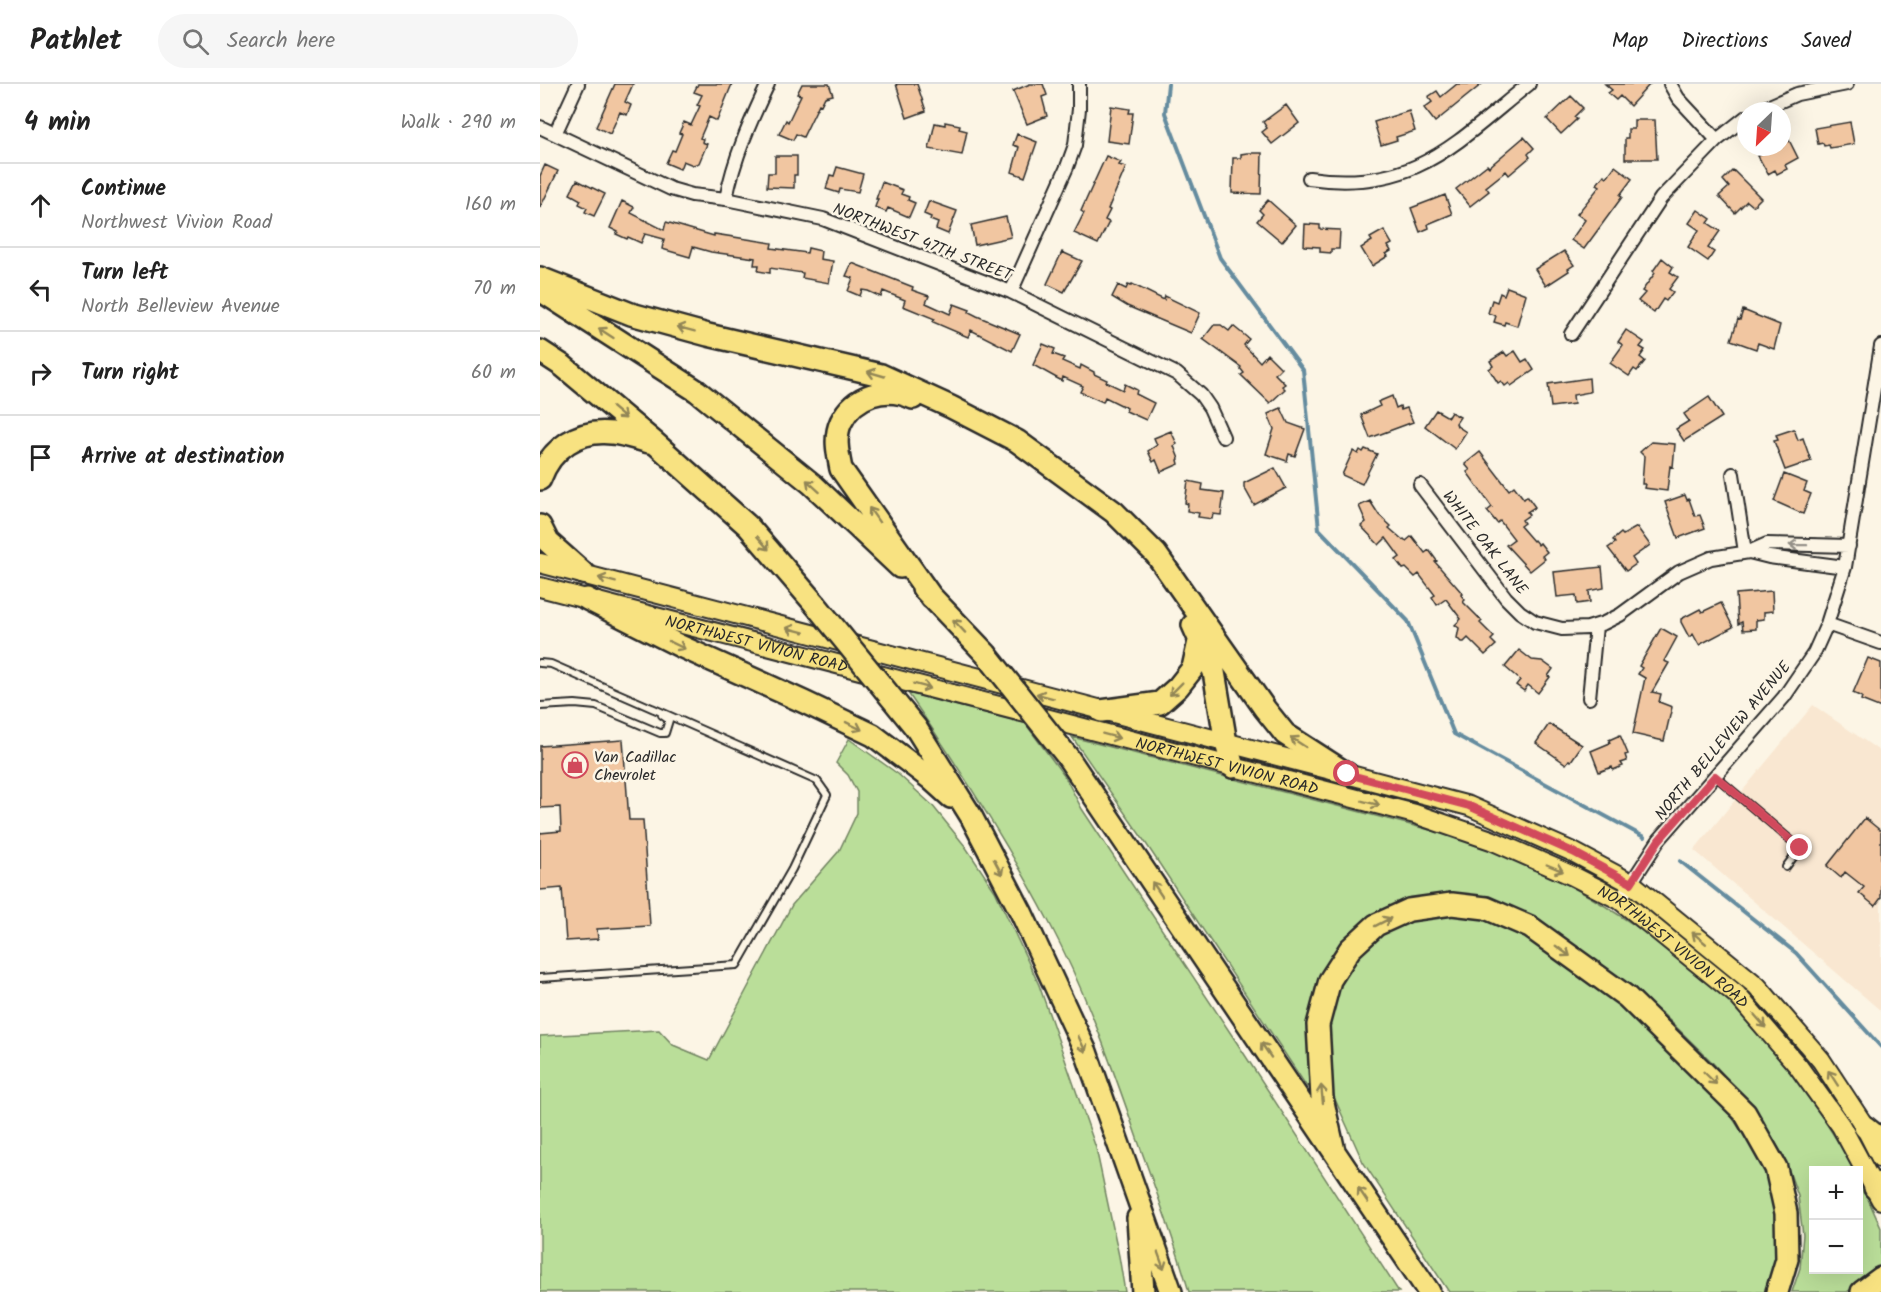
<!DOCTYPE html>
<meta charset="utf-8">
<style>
:root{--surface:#fff;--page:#f6f6f6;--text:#222;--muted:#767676;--line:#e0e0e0}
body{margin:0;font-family:Kalam,sans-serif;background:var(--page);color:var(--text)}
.controls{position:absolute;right:18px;bottom:18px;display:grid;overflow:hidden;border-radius:0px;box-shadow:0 6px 24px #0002}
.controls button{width:54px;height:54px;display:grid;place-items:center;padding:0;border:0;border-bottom:2px solid var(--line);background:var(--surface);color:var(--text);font:30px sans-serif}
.compass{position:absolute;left:1197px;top:18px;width:54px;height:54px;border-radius:50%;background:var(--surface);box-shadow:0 6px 24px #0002;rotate:205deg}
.stop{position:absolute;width:18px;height:18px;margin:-14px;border:4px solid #d1495b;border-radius:50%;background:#fff}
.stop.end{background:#d1495b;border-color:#fff;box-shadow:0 2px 6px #0008}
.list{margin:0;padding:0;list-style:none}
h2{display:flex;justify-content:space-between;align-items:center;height:78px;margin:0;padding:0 24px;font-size:26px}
h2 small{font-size:20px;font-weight:400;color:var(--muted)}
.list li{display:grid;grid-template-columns:39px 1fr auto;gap:18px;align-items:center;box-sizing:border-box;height:84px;padding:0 24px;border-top:2px solid var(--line)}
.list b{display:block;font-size:22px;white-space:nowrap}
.list p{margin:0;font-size:20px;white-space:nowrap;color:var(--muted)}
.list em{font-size:20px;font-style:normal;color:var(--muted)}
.icon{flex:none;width:33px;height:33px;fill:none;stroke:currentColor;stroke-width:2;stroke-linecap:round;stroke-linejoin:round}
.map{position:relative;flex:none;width:1341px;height:1208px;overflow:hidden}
header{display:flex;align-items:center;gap:36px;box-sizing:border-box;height:84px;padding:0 30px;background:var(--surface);border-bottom:2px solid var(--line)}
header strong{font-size:28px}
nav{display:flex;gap:33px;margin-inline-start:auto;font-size:21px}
.search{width:420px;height:54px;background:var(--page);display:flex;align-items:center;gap:15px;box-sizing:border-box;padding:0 21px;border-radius:33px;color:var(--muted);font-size:22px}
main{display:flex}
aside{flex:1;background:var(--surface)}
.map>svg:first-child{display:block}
.built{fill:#f9e7d1}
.green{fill:#bade99;stroke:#728462;stroke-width:1.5}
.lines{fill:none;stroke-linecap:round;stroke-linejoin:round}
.stream{stroke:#658c9f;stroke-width:4}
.building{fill:#f1c6a1;stroke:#2b2b2b;stroke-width:1.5}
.service-casing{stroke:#2b2b2b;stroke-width:10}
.minor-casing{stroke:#2b2b2b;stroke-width:16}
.primary-casing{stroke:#2b2b2b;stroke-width:22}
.motorway-casing{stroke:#2b2b2b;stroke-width:26}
.service{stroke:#fcf5e5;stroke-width:6}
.minor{stroke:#fcf5e5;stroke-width:12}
.primary{stroke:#f8e281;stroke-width:18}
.motorway{stroke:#f8e281;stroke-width:21}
.motorway-bridge-casing{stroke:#2b2b2b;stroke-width:26;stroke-linecap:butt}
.motorway-bridge{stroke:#f8e281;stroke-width:21}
.oneway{stroke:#928656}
.oneway2{stroke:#949088}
.route{stroke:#d1495b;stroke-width:8}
.labels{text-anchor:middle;stroke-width:5;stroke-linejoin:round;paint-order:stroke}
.street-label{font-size:16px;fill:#2b2b2b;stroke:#fcf5e5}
.poi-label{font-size:16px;fill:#2b2b2b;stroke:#fcf5e5;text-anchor:start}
</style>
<header>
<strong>Pathlet</strong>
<div class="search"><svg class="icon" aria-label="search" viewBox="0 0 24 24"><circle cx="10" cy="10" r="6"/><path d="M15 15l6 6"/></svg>Search here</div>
<nav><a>Map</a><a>Directions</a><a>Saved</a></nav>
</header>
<main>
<aside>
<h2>4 min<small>Walk · 290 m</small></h2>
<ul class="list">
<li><svg class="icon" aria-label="ahead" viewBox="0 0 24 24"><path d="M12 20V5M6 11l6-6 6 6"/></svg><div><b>Continue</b><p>Northwest Vivion Road</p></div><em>160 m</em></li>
<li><svg class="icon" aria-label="left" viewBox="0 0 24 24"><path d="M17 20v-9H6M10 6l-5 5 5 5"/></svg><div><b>Turn left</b><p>North Belleview Avenue</p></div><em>70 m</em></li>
<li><svg class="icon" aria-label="right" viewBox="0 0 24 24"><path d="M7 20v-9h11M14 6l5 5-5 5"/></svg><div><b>Turn right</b></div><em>60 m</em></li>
<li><svg class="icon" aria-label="arrive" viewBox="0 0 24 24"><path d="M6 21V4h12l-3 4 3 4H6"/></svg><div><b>Arrive at destination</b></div></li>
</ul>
</aside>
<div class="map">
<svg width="1341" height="1208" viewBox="0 0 1341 1208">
<rect width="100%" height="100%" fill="#fcf5e5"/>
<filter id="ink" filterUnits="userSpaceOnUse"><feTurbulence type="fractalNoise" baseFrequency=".0167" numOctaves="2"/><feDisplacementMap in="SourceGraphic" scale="12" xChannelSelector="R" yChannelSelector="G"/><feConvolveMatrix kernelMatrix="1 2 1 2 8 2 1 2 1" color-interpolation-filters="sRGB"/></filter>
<g filter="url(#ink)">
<path class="built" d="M1273 621 1341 668V927L1154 766Z"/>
<path class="green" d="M368 609 485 639 525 693 542 725 701 965 859 1208H649C635 1157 616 1107 598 1057 572 982 546 908 509 838 467 758 419 683 368 609Z
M532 653 917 753C968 772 1019 793 1065 822 1138 867 1209 928 1259 998 1279 1027 1297 1056 1315 1086H1274V1186H1318L1319 1095 1341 1144V1186L1307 1208H1252L1260 1184 1263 1151 1258 1112 1244 1073 1218 1029 1172 978 1123 930 1054 878 930 814 809 854 772 1000 767 1003 605 758Z
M309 655 358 690 392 721 425 762 455 807 499 901 556 1064 579 1172 585 1208H0V952L119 946 133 961 169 976 252 821 299 767 317 729V708L308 691 296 679Z
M893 830 936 831 967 843 1006 864 1091 929 1182 1018 1217 1071 1241 1127 1238 1168 1229 1208H909L823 1078 794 1013 786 974V941L793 912 805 884 825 863 849 845Z"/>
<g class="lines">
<path class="stream" d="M628 0 625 29 680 174 763 286 779 445 868 537 914 650 1104 753
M1140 777 1256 869 1341 963"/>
</g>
<path class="building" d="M75 0H93L85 18 91 21 87 31 80 28 70 50 56 43Z
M158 0H192L177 37 169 33 160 54 163 55 162 58 167 60 159 79 153 81 143 77 140 85 126 79 132 66 135 67 142 50 139 49 144 38 151 41 160 22 157 21 162 11 154 8Z
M262 0H289L293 11 285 13 281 21 279 20 263 53 256 50 253 56 239 50 246 36 248 38 261 11 257 10Z
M356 0H377L386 27 367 34Z
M490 0H503L507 11 502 13 507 32 487 40 473 7Z
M917 0H942L895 38 884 24 892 18 888 13 897 7 901 13Z
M1065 0H1110L1090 22 1080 12 1076 16 1068 9 1072 6Z
M1031 12 1043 24 1034 33 1037 35 1021 50 1007 35Z
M746 21 759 39 732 60 722 48 727 44 723 38Z
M571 22 590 25 589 29H593L589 60 567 57Z
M869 27 875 47 856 53 857 56 841 61 834 38Z
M1094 36H1115L1117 75H1085V54H1088V45H1094Z
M405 38 420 41 419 45 427 47 422 71 389 65 395 39 405 41Z
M1310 38 1314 60 1290 64 1289 61 1284 62 1283 59 1278 60 1275 44Z
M1242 42 1258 74 1245 81 1247 85 1237 90 1235 86 1228 90 1218 72 1235 63H1242Z
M477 50 497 58 485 93 472 88 479 63 473 61Z
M984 53 994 64 988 70 990 73 969 91 966 87 946 103 949 107 930 122 916 105 947 81 949 83Z
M707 69H722L721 110 692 109 693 74H701V70Z
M235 72H257V91H254V104L227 103 228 89H235Z
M566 72 581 78 579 81 586 83 568 125 570 126 565 136 569 138 558 160 534 149 544 129 541 127Z
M5 81 18 87 0 124V92Z
M1075 82 1092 95 1080 111 1082 113 1044 165 1031 156 1045 136 1037 130 1060 102 1057 100 1064 91 1067 93Z
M297 83 323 90 318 108 300 105 299 109 286 105 290 91 294 92Z
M1193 86 1221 114 1213 122 1207 117 1195 129 1179 112 1189 103 1183 96Z
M37 96 65 110 54 132 45 128 47 124 39 120 41 116 30 110Z
M342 98 363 106 361 110 369 113 368 116 375 119 369 133 348 124 346 128 335 123 338 115H336Z
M905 111 912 130 888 140 889 144 880 148 871 124Z
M728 116 756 141 742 158 717 137 723 130 719 126Z
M82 117 94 123 91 129 124 146 126 138 174 152V150L232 159 231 164 267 169 268 164 281 167 280 175 293 177 289 199 262 194 263 189 230 184V189L218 187 219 181H214L215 174 171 168 153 163 150 173 122 165 124 155 105 150 101 159 88 153 87 155 76 150 78 148 70 144Z
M389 117 417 127 408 150 396 145 398 139 390 136 391 133 384 130Z
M1158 126 1171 135 1168 139 1180 147 1168 164 1174 168 1168 177 1148 163 1159 146 1149 139Z
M466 133 471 153 435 161 431 141Z
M765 140 780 141V145L800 146 799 165H791V169L780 168V163L764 162Z
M844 146 852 160 848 162 851 167 846 170 848 172 832 182 821 164 832 157 830 154Z
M1024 167 1034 181 1028 185 1029 187 1006 202 995 185Z
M522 168 542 177 524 208 507 200Z
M1122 174 1133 183 1130 188 1138 193 1129 205 1133 208 1126 217 1123 215 1114 229 1098 217 1105 209 1102 207 1115 189 1113 187Z
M312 179 373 203 372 206 389 212 386 219 410 230 414 220 430 226 429 228 437 232 480 250 472 267 431 246 428 253 393 238 395 235 363 222 365 216 343 207 341 213 328 207 322 206 320 212 308 207 313 194 306 192Z
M592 200 624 216 625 212 660 229 651 249 587 222 572 213 578 201 586 205 588 201 591 202Z
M967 203 986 210 977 242 965 238 964 241 954 238 956 232 948 229 952 216 957 218 960 209 964 211Z
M1203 226 1240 241 1234 265 1218 259 1216 265 1191 256 1198 235 1200 236Z
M674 241H681L689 247 693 242 709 255 704 261 720 278 727 270 741 284 735 290 745 300 742 302 745 305 730 319 701 291 704 289 700 284 701 283 663 255Z
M1086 246 1104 258 1100 263 1105 266 1100 273 1105 277 1097 287 1094 285 1089 292 1070 279 1083 261 1078 258Z
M503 260 515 265 513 270 524 274 522 277 540 285 541 281 554 288V290L567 296 566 298 583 306 585 300 597 306 596 310 614 319 606 336 586 327 587 324 565 313 563 318 540 308 543 302 523 293 522 297 493 281Z
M975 267 982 278 987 275 994 286 971 302 969 299 965 302 961 297 958 299 949 285 953 282 950 277 964 268 967 272Z
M1049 294 1050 308 1033 311 1034 320 1011 323 1008 300Z
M852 312 856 324 860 322 861 326 867 324 873 338 830 354 821 331 840 322 838 318Z
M1169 313 1182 333 1144 357 1136 345 1149 337 1144 330Z
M741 324 748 339 765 345 755 372 749 370 747 377 726 370 734 345 728 330Z
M896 326 908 333 911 328 920 333 916 339 917 342 926 348 915 365 885 342Z
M1254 345 1258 356 1263 354 1271 377 1245 386 1234 357 1238 356 1236 351Z
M631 347 637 360 634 362 639 375 638 376 639 380 621 388 616 376 613 378 608 367 617 361 614 354Z
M1111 358 1135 360 1133 383 1130 382 1127 407 1104 404 1105 400H1102L1104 372 1100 368Z
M825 365 837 370 822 400 802 391 813 367 818 370 820 366 823 368Z
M940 368 969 406 974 402 984 415 987 412 995 423 987 428 989 431 982 436 984 439 980 442 993 457 994 456 998 461 1000 459 1007 468 1002 472 1005 475 990 487 966 461 974 455 960 437 957 439 947 427 952 423 927 388 930 386 925 380Z
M735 384 746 404 714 421 704 403V399Z
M1244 390 1267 399 1264 407 1271 410 1263 430 1234 417Z
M648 397 663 400 662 406 684 409 681 431 673 430 672 435 658 433 659 429 647 427 648 420 645 419Z
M1145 411 1147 416 1149 415 1155 432 1160 431 1165 444 1138 454 1125 418Z
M830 417 839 431 851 442 849 444 863 456 864 455 866 457 872 452 885 469 889 466 897 477 895 478 923 510 921 511 925 516 923 518 942 537 940 539 954 553 951 556 956 561 945 571 928 554 924 558H921L917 554 919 544 915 541 921 535 906 515 897 521 892 513 895 511 879 490 875 493 866 484 863 485 856 476 860 473 846 454 839 461 821 442 826 438 819 422Z
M1097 443 1110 461 1092 474 1096 480 1086 487 1068 464 1075 459 1073 456 1081 449 1083 451Z
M1062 483 1064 504 1049 507 1050 518 1037 520 1036 511 1017 513 1014 488Z
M1232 507 1233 527 1224 528V535L1216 536V545L1203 546 1202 538 1198 540 1196 510Z
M1181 519 1193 543 1159 561 1153 550 1149 553 1141 538V535L1160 525 1162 528Z
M1121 544 1137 553 1124 577 1129 579 1112 608 1121 610 1119 618 1132 623 1124 657 1093 650 1105 594 1098 590 1102 584 1099 582Z
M979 566 992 576 1002 577 1013 585 1008 592 1010 593 998 609 988 601 984 607 976 601 980 596 965 583Z
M1328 574 1341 579V624L1321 616 1322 613 1313 609Z
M1009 640 1042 661 1031 677 1029 676 1026 680 996 659Z
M1080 651 1088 670 1085 671 1087 677 1081 679 1083 682 1073 686 1072 683 1059 688 1051 667 1070 659 1069 656Z
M83 656 89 736H103L110 842 57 845 58 855 26 857 22 804 0 806V749L21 747 20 723 0 724V662Z
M1325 734 1341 747V814L1335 822 1319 809 1324 803 1305 788 1301 794 1287 782Z"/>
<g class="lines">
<g class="service-casing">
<path id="service" d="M0 579 11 580 114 625
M0 622 35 620 56 622 120 649H125L129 636 122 631
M1175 692 1260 764 1246 783
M0 894 197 881 252 785 287 711 277 697 112 624"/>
</g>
<g class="minor-casing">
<path id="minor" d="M1130 0 1138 14 1177 56
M1218 27 1257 10 1307 0
M0 43 131 105 152 111 186 115 283 135 471 208 637 290 661 311 670 324 683 353
M15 50 38 0
M769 94C874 109 913 61 989 0
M186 115C194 74 210 38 228 0
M471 208 527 83 535 61 539 25V0
M1031 250 1121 114 1177 56 1206 33
M1193 390 1205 468
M880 401 966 514 980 528 995 538 1022 545 1048 544 1064 539 1080 531 1139 488 1171 474 1209 468 1227 460 1309 462
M1209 468 1229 473 1305 483
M1287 540 1341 559
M1049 614 1056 542
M1080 816 1119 756 1244 613 1274 569 1287 540 1305 483 1341 262"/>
</g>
<g class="primary-casing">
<g id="primary">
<path d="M0 479 929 722 1033 768 1091 799 1217 902 1281 976 1325 1043 1341 1074"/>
<path id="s1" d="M0 503 875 730 951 756 1033 792 1080 816 1197 911 1258 982 1301 1042 1341 1116"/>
</g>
</g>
<g class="motorway-casing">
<path id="motorway" d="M0 194 91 230 168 251 341 291 411 323 477 357 574 428 616 470 725 625 745 650 807 690
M0 206 157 307 272 400 360 483
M0 267 23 282 115 359 208 442 275 520
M373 314C346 301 314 311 301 338 294 353 298 370 301 385L392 514
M0 395C11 364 39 345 72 349 84 350 97 355 109 358
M0 442 8 458 43 489
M383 504 446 570
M47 515 140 562 264 618 333 651 391 695 411 713
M653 541 674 588 686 659 693 683
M561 627 620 619 638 603 653 584 660 553
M376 644 431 732 481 828 546 968 631 1208
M527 672 889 1208
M1325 1043 1341 1056
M794 1067 782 1014 778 941 790 896 810 865 836 841 869 826 912 820 946 824 990 843 1087 913 1205 1029 1236 1084 1246 1129 1247 1175 1237 1208
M1335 1104 1341 1099
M598 1134 603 1208
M1322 1208 1341 1194"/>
</g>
<use href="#service" class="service"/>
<use href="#minor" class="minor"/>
<use href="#primary" class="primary"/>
<use href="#motorway" class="motorway"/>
<g class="motorway-bridge-casing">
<path id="motorway-bridge" d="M275 520 376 644
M446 570 527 672"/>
</g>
<use href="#motorway-bridge" class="motorway-bridge"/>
</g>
<defs><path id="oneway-shaft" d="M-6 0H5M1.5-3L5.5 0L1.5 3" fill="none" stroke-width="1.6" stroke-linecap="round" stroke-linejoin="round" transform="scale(1.5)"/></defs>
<g class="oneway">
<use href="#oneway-shaft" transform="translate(146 245) rotate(-165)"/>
<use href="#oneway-shaft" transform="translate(66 249) rotate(-147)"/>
<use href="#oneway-shaft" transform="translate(336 290) rotate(-164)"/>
<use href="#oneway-shaft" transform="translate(79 329) rotate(40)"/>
<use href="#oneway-shaft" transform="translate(273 402) rotate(-138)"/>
<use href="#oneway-shaft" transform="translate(334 431) rotate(-125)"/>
<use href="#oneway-shaft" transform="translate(223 459) rotate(49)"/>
<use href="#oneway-shaft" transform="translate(67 496) rotate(-165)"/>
<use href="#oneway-shaft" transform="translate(419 542) rotate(-133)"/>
<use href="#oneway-shaft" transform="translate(255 546) rotate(-165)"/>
<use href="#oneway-shaft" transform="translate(137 561) rotate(26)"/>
<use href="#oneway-shaft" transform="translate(382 602) rotate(15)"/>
<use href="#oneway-shaft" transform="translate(636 605) rotate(135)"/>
<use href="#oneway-shaft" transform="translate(505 612) rotate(-165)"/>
<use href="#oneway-shaft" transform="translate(314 642) rotate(26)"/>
<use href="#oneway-shaft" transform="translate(571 652) rotate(15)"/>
<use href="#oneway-shaft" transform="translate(758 658) rotate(-147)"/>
<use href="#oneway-shaft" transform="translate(831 719) rotate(14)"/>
<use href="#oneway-shaft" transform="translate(458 783) rotate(62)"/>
<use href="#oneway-shaft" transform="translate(1015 784) rotate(23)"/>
<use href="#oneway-shaft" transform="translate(617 805) rotate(-124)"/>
<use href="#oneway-shaft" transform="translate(843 838) rotate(-27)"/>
<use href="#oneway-shaft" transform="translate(1159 854) rotate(-140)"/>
<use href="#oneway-shaft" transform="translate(1023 867) rotate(36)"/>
<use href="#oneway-shaft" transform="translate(1220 937) rotate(49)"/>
<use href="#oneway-shaft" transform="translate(542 960) rotate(65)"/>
<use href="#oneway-shaft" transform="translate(726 966) rotate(-124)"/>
<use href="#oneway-shaft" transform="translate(1170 994) rotate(44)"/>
<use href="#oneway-shaft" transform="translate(1293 994) rotate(-123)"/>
<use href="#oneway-shaft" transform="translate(782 1010) rotate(-96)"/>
<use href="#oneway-shaft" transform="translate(823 1111) rotate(-124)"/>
<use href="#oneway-shaft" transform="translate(621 1177) rotate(70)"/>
</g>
<use class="oneway2" href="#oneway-shaft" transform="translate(1258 461) rotate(-179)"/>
</g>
<g class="lines" filter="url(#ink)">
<path class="route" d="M807 690 929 722 1033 768 1091 799 1119 756 1175 692 1260 764"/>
</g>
<defs>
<g id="shop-ring" transform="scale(1.35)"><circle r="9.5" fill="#fcf5e5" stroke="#d1495b" stroke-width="1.5"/><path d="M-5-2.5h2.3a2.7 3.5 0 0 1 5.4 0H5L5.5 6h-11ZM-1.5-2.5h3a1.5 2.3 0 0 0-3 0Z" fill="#d1495b"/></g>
</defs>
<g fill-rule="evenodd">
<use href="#shop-ring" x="35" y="681"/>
</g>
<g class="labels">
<g class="street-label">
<text transform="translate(383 157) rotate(21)" y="6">NORTHWEST 47TH STREET</text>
<text transform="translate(946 458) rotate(52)" y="6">WHITE OAK LANE</text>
<text dy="6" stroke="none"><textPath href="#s1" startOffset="224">NORTHWEST VIVION ROAD</textPath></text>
<text transform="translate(1182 656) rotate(-50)" y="6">NORTH BELLEVIEW AVENUE</text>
<text dy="6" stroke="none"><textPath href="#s1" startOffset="710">NORTHWEST VIVION ROAD</textPath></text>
<text dy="6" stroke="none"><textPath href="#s1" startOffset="1197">NORTHWEST VIVION ROAD</textPath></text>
</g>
<g class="poi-label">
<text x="54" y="678">Van Cadillac<tspan x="54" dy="18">Chevrolet</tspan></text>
</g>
</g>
</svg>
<div class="controls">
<button>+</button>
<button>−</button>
</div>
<svg class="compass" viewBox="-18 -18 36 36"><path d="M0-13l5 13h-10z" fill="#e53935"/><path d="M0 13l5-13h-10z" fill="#767676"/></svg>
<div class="stop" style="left:807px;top:690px"></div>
<div class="stop end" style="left:1260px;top:764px"></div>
</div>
</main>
